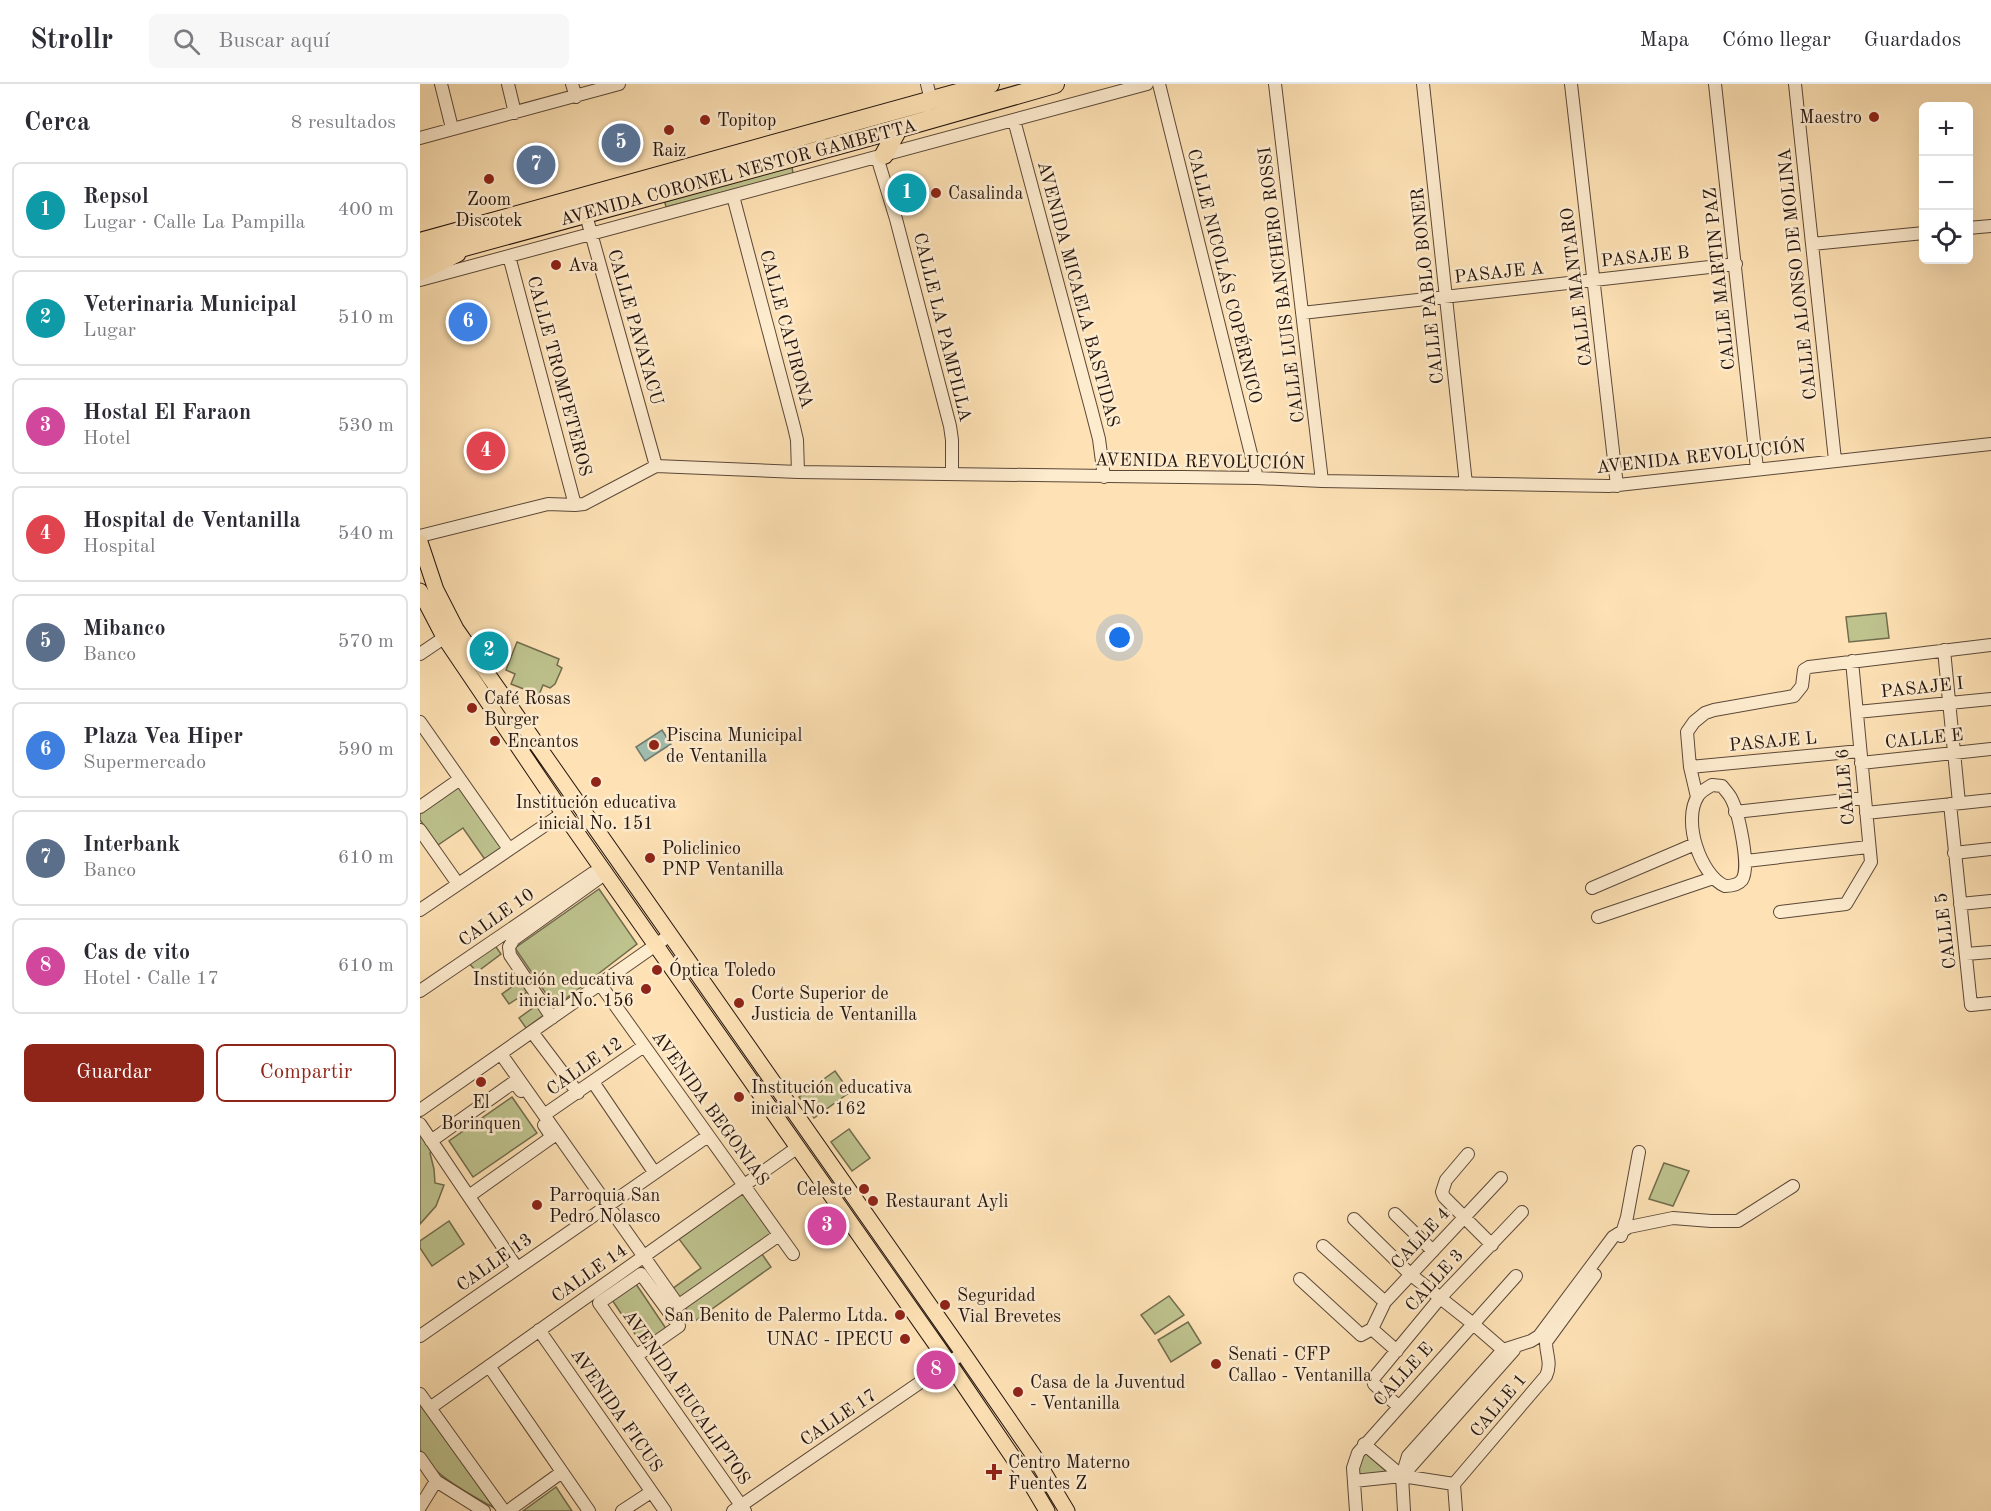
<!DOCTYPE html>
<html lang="es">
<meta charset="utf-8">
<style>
:root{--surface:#fff;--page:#f7f7f7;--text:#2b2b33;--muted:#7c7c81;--line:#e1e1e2;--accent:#8f2418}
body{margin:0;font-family:"Old Standard TT",serif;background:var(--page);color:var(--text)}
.controls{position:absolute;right:18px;top:18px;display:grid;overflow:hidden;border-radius:9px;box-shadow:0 6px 24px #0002}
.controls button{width:54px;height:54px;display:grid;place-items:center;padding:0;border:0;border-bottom:2px solid var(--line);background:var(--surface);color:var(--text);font:30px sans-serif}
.you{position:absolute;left:700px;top:554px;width:21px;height:21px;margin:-15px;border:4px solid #fff;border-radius:50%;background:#1a73e8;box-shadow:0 0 0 9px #1a73e833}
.badge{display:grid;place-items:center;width:39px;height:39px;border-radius:50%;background:var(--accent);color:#fff;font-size:20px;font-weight:700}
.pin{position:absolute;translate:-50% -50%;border:3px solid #fff;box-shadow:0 2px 6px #0006}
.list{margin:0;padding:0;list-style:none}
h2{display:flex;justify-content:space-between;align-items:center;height:78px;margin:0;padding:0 24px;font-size:26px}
h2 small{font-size:20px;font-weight:400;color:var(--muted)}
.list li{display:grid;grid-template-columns:39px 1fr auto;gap:18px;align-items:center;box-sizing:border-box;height:96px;margin:0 12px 12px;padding:0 12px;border:2px solid var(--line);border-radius:9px}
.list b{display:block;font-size:22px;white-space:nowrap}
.list p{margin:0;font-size:20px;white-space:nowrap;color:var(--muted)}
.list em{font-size:20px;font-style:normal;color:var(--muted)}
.actions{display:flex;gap:12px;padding:18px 24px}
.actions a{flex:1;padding:14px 0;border:2px solid var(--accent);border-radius:9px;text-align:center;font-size:21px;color:var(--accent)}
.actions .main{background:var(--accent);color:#fff}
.icon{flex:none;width:33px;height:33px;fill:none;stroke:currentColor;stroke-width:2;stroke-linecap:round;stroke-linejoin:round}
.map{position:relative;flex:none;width:1571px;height:1427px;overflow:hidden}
header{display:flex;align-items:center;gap:36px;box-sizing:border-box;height:84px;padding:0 30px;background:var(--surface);border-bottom:2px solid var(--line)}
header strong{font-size:28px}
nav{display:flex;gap:33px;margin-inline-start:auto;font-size:21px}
.search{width:420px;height:54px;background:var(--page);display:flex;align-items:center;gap:15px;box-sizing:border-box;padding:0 21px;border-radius:9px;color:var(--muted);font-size:22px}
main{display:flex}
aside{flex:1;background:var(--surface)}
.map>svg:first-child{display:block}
.green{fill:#bec38e;stroke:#726c4e;stroke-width:1.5}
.water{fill:#a0bdb0;stroke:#6f7a70;stroke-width:1.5}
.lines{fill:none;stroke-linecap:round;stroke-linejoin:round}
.minor-casing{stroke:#5b4838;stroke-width:14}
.major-casing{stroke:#25150f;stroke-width:17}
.highway-casing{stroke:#25150f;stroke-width:20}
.minor{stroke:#feeccf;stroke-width:12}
.major{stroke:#fee2b5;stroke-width:15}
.highway{stroke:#fee2b5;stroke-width:18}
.poi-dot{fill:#8f2418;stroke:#feeccf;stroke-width:2}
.labels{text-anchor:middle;stroke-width:5;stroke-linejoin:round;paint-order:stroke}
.poi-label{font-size:18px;fill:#25150f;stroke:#feeccf;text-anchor:start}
.street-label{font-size:18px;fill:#25150f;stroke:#feeccf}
</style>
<header>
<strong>Strollr</strong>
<div class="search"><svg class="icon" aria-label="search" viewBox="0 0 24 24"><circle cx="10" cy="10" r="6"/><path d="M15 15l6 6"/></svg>Buscar aquí</div>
<nav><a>Mapa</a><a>Cómo llegar</a><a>Guardados</a></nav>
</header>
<main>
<aside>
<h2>Cerca<small>8 resultados</small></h2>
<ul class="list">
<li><span class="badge" style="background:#0f9aa8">1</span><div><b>Repsol</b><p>Lugar · Calle La Pampilla</p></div><em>400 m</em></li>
<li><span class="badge" style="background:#0f9aa8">2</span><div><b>Veterinaria Municipal</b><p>Lugar</p></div><em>510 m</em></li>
<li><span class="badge" style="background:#d1479c">3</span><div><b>Hostal El Faraon</b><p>Hotel</p></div><em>530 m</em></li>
<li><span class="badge" style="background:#e0444e">4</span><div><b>Hospital de Ventanilla</b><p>Hospital</p></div><em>540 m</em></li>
<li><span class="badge" style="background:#5c6f8a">5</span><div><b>Mibanco</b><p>Banco</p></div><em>570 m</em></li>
<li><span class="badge" style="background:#3f7fe0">6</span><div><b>Plaza Vea Hiper</b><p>Supermercado</p></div><em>590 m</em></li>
<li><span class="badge" style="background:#5c6f8a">7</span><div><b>Interbank</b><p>Banco</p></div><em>610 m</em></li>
<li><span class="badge" style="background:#d1479c">8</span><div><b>Cas de vito</b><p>Hotel · Calle 17</p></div><em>610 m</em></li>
</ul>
<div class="actions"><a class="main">Guardar</a><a>Compartir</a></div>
</aside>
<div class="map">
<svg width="1571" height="1427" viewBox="0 0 1571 1427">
<rect width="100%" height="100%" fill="#fee2b5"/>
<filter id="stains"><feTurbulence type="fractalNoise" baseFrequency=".00333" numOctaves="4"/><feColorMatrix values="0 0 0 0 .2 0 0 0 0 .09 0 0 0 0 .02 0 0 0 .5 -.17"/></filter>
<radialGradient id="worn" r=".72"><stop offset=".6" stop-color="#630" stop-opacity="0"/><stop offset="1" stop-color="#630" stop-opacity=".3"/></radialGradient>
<path class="green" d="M372 82 373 90 246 123 244 115Z
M1466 529 1469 554 1429 558 1426 533Z
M97 558 139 575 137 581 142 584 135 600 130 604 123 601 119 611 91 600 95 590 86 586Z
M39 699 85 764 66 777 43 744 18 761 0 736V727Z
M179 805 217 860 135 923 95 864Z
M72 857 81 870 57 888 46 876Z
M100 897 107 908 89 920 82 910Z
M117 921 124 931 106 944 99 934Z
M415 987 430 1008 394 1034 379 1013Z
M92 1013 117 1049 53 1093 29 1057Z
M429 1045 450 1074 432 1087 411 1058Z
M0 1050 11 1067 10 1069 14 1085 15 1099 24 1101 16 1122 0 1140Z
M1244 1079 1269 1087 1253 1122 1229 1115Z
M324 1108 354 1151 337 1163 351 1183 275 1237 252 1205 281 1184 259 1155Z
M29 1137 44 1160 12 1182 0 1164V1157Z
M216 1200 247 1246 223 1262 192 1216Z
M749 1212 764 1231 735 1250 721 1231Z
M768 1238 781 1259 751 1278 738 1256Z
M0 1317 74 1424C52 1411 9 1390 0 1365 0 1357 0 1328 0 1317Z
M944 1368 967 1388 936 1391Z
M136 1403 152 1427H103Z"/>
<path class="water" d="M242 646 251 660 225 677 216 663Z"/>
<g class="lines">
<g class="minor-casing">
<path id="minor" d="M21 0 32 44
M88 0 95 29
M152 0 156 13
M739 0 837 394
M855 0 902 397
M1003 0 1046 400
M1151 0 1197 402
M1295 0 1337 385
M1375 0 1415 376
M506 22 511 16 507 0
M594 36 671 324 679 355 684 393
M0 54 199 0
M457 73 476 135 530 342 532 356V389
M313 112 374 343 377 356 378 388
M164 124 236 382
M1548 144 1571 142
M1392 160 1504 149
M89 172 155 421
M0 196 727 0
M882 229 1316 180
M0 452 128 420 155 421 164 420 236 382 378 388 837 394 902 397 1189 402 1571 360
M1524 566 1539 719
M0 570 31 549
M1437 628 1571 615
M0 638 89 765
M1441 679 1571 665
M1270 683 1440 667
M1292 701 1302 702C1305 706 1309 710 1311 714 1318 727 1331 783 1322 796 1318 801 1312 802 1305 802 1280 791 1262 736 1278 712 1281 707 1287 704 1292 701Z
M1277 713 1270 683 1267 648 1274 638 1285 629 1294 626 1374 612 1382 602 1384 586 1389 583 1571 561
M1530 720 1551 921 1571 919
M0 723 40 695
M1315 728 1444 714
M1446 729 1571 716
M0 746 38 800
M1534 769 1571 765
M1326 777 1448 763
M1172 804 1275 760
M1540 820 1571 817
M0 826 143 729
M1360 828 1426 820 1451 778 1432 577
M1178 833 1293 794
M1546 870 1571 868
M180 900 373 1170
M0 907 173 789
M132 934 90 871 89 863 94 855 186 789
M112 948 158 1009
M81 970 258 1221
M173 998 234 1088
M0 1026 250 851
M124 1031 224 962
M0 1040 97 1184
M11 1057 94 998 101 1007
M1048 1070 1026 1096 1022 1108 1024 1113 1072 1161
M49 1112 132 1053 124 1041
M975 1130 1013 1167
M934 1135 990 1190 1052 1239 1089 1271
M1201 1152 1207 1133 1219 1068
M903 1162 965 1218
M880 1195 941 1251 952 1245
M252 1226 359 1151
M952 1245 965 1218 1081 1094
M952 1245 977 1267
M119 1246 245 1427
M0 1252 288 1052
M1126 1258 1175 1191
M216 1272 259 1242 221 1190 179 1219 325 1427
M69 1282 169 1427
M0 1310 84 1427
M978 1322 954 1300 953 1295 1020 1214 1102 1128
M10 1324 378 1063
M944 1360 982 1392
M0 1374 16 1397 64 1427
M984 1390 1094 1266
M934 1397 982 1392 1034 1400
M1034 1400 1126 1292C1132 1279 1126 1271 1126 1258
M1034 1400 1036 1427
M0 1423 16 1397
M88 1427 142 1388
M202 1427 231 1408
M313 1427 543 1269
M936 1427 933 1384 938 1369 1096 1192
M984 1427 982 1392 988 1372 1083 1266 1111 1257 1119 1252 1193 1153 1209 1143 1253 1134 1291 1137H1318L1373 1102"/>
</g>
<g class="major-casing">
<path id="major" d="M0 189 38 170
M0 458 16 506 36 545 543 1269 614 1372 647 1427
M0 507 24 553 143 729 529 1279 611 1400 627 1427"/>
</g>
<g class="highway-casing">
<path id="highway" d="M464 71 478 45
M0 158 570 0
M0 175 448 53 635 0"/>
</g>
<use href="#minor" class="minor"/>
<use href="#major" class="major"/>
<use href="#highway" class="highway"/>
</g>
<g class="poi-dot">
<circle cx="1454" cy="33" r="6"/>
<circle cx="285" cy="36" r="6"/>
<circle cx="249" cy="46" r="6"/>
<circle cx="69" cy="95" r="6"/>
<circle cx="516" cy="109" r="6"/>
<circle cx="136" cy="181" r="6"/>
<circle cx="52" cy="624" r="6"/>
<circle cx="75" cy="657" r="6"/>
<circle cx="234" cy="661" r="6"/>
<circle cx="176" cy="698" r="6"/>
<circle cx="230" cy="774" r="6"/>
<circle cx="237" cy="886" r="6"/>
<circle cx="226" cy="905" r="6"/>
<circle cx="319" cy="919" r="6"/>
<circle cx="61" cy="998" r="6"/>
<circle cx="319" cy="1013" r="6"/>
<circle cx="444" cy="1105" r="6"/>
<circle cx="453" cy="1117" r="6"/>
<circle cx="117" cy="1121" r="6"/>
<circle cx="525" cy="1221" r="6"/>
<circle cx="480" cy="1231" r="6"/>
<circle cx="485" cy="1255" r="6"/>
<circle cx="796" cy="1280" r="6"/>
<circle cx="598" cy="1308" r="6"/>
<path d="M571 1379h6v6h6v6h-6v6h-6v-6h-6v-6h6z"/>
</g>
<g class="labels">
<g class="poi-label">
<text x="1442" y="39" text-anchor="end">Maestro</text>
<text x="297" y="42">Topitop</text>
<text x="249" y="72" text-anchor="middle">Raiz</text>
<text x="528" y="115">Casalinda</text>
<text x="69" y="121" text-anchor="middle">Zoom<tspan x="69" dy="21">Discotek</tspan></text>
<text x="148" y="187">Ava</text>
<text x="64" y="620">Café Rosas<tspan x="64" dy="21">Burger</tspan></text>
<text x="246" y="657">Piscina Municipal<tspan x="246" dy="21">de Ventanilla</tspan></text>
<text x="87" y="663">Encantos</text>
<text x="176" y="724" text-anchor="middle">Institución educativa<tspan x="176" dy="21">inicial No. 151</tspan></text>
<text x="242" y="770">Policlinico<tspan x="242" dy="21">PNP Ventanilla</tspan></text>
<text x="249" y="892">Óptica Toledo</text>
<text x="214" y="901" text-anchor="end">Institución educativa<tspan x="214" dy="21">inicial No. 156</tspan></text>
<text x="331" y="915">Corte Superior de<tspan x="331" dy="21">Justicia de Ventanilla</tspan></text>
<text x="331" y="1009">Institución educativa<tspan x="331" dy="21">inicial No. 162</tspan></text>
<text x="61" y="1024" text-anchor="middle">El<tspan x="61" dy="21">Borinquen</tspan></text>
<text x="432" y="1111" text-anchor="end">Celeste</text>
<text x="129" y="1117">Parroquia San<tspan x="129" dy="21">Pedro Nolasco</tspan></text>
<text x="465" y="1123">Restaurant Ayli</text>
<text x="537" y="1217">Seguridad<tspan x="537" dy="21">Vial Brevetes</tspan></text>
<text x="468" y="1237" text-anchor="end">San Benito de Palermo Ltda.</text>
<text x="473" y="1261" text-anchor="end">UNAC - IPECU</text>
<text x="808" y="1276">Senati - CFP<tspan x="808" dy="21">Callao - Ventanilla</tspan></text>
<text x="610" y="1304">Casa de la Juventud<tspan x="610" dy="21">- Ventanilla</tspan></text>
<text x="588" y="1384">Centro Materno<tspan x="588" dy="21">Fuentes Z</tspan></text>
</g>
<g class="street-label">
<text transform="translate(318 88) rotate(-15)" y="6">AVENIDA CORONEL NESTOR GAMBETTA</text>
<text transform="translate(1225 172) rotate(-6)" y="6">PASAJE B</text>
<text transform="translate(1079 188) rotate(-6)" y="6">PASAJE A</text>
<text transform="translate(1377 190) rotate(-96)" y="6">CALLE ALONSO DE MOLINA</text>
<text transform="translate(805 192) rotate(76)" y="6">CALLE NICOLÁS COPÉRNICO</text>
<text transform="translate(1299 195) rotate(-96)" y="6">CALLE MARTIN PAZ</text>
<text transform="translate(861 201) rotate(-97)" y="6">CALLE LUIS BANCHERO ROSSI</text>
<text transform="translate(1007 202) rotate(-96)" y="6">CALLE PABLO BONER</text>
<text transform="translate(1156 203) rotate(-97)" y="6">CALLE MANTARO</text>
<text transform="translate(659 210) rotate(75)" y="6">AVENIDA MICAELA BASTIDAS</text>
<text transform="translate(216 243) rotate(74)" y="6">CALLE PAVAYACU</text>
<text transform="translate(523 243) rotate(76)" y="6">CALLE LA PAMPILLA</text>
<text transform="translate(367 245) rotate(75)" y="6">CALLE CAPIRONA</text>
<text transform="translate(140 292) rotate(75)" y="6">CALLE TROMPETEROS</text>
<text transform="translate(1281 372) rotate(-6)" y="6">AVENIDA REVOLUCIÓN</text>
<text transform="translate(780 377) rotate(1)" y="6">AVENIDA REVOLUCIÓN</text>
<text transform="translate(1502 603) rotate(-6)" y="6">PASAJE I</text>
<text transform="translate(1504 654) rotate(-6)" y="6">CALLE E</text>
<text transform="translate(1353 657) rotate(-5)" y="6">PASAJE L</text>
<text transform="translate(1425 703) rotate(-95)" y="6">CALLE 6</text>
<text transform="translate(76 833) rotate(-35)" y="6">CALLE 10</text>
<text transform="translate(1525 847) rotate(-97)" y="6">CALLE 5</text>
<text transform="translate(164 982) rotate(-35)" y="6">CALLE 12</text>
<text transform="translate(291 1024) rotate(54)" y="6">AVENIDA BEGONIAS</text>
<text transform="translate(1000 1154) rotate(-47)" y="6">CALLE 4</text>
<text transform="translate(74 1178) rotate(-35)" y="6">CALLE 13</text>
<text transform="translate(169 1189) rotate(-35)" y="6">CALLE 14</text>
<text transform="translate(1014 1196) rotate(-48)" y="6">CALLE 3</text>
<text transform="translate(983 1290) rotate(-48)" y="6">CALLE E</text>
<text transform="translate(267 1313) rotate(55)" y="6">AVENIDA EUCALIPTOS</text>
<text transform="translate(1078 1321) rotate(-50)" y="6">CALLE 1</text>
<text transform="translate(197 1326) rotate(55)" y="6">AVENIDA FICUS</text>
<text transform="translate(418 1333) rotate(-34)" y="6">CALLE 17</text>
</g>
</g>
<rect width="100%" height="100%" filter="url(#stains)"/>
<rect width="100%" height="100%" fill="url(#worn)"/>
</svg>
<div class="controls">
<button>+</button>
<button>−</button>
<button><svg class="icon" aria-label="locate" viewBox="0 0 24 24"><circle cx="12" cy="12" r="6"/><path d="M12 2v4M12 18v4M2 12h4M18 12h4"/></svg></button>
</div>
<div class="you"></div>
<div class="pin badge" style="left:487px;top:109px;background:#0f9aa8">1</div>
<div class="pin badge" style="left:69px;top:567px;background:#0f9aa8">2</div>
<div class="pin badge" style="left:407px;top:1142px;background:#d1479c">3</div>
<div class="pin badge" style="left:66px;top:367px;background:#e0444e">4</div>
<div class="pin badge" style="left:201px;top:59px;background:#5c6f8a">5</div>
<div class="pin badge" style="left:48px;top:238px;background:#3f7fe0">6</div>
<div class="pin badge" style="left:116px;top:81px;background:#5c6f8a">7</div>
<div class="pin badge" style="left:516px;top:1286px;background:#d1479c">8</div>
</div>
</main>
